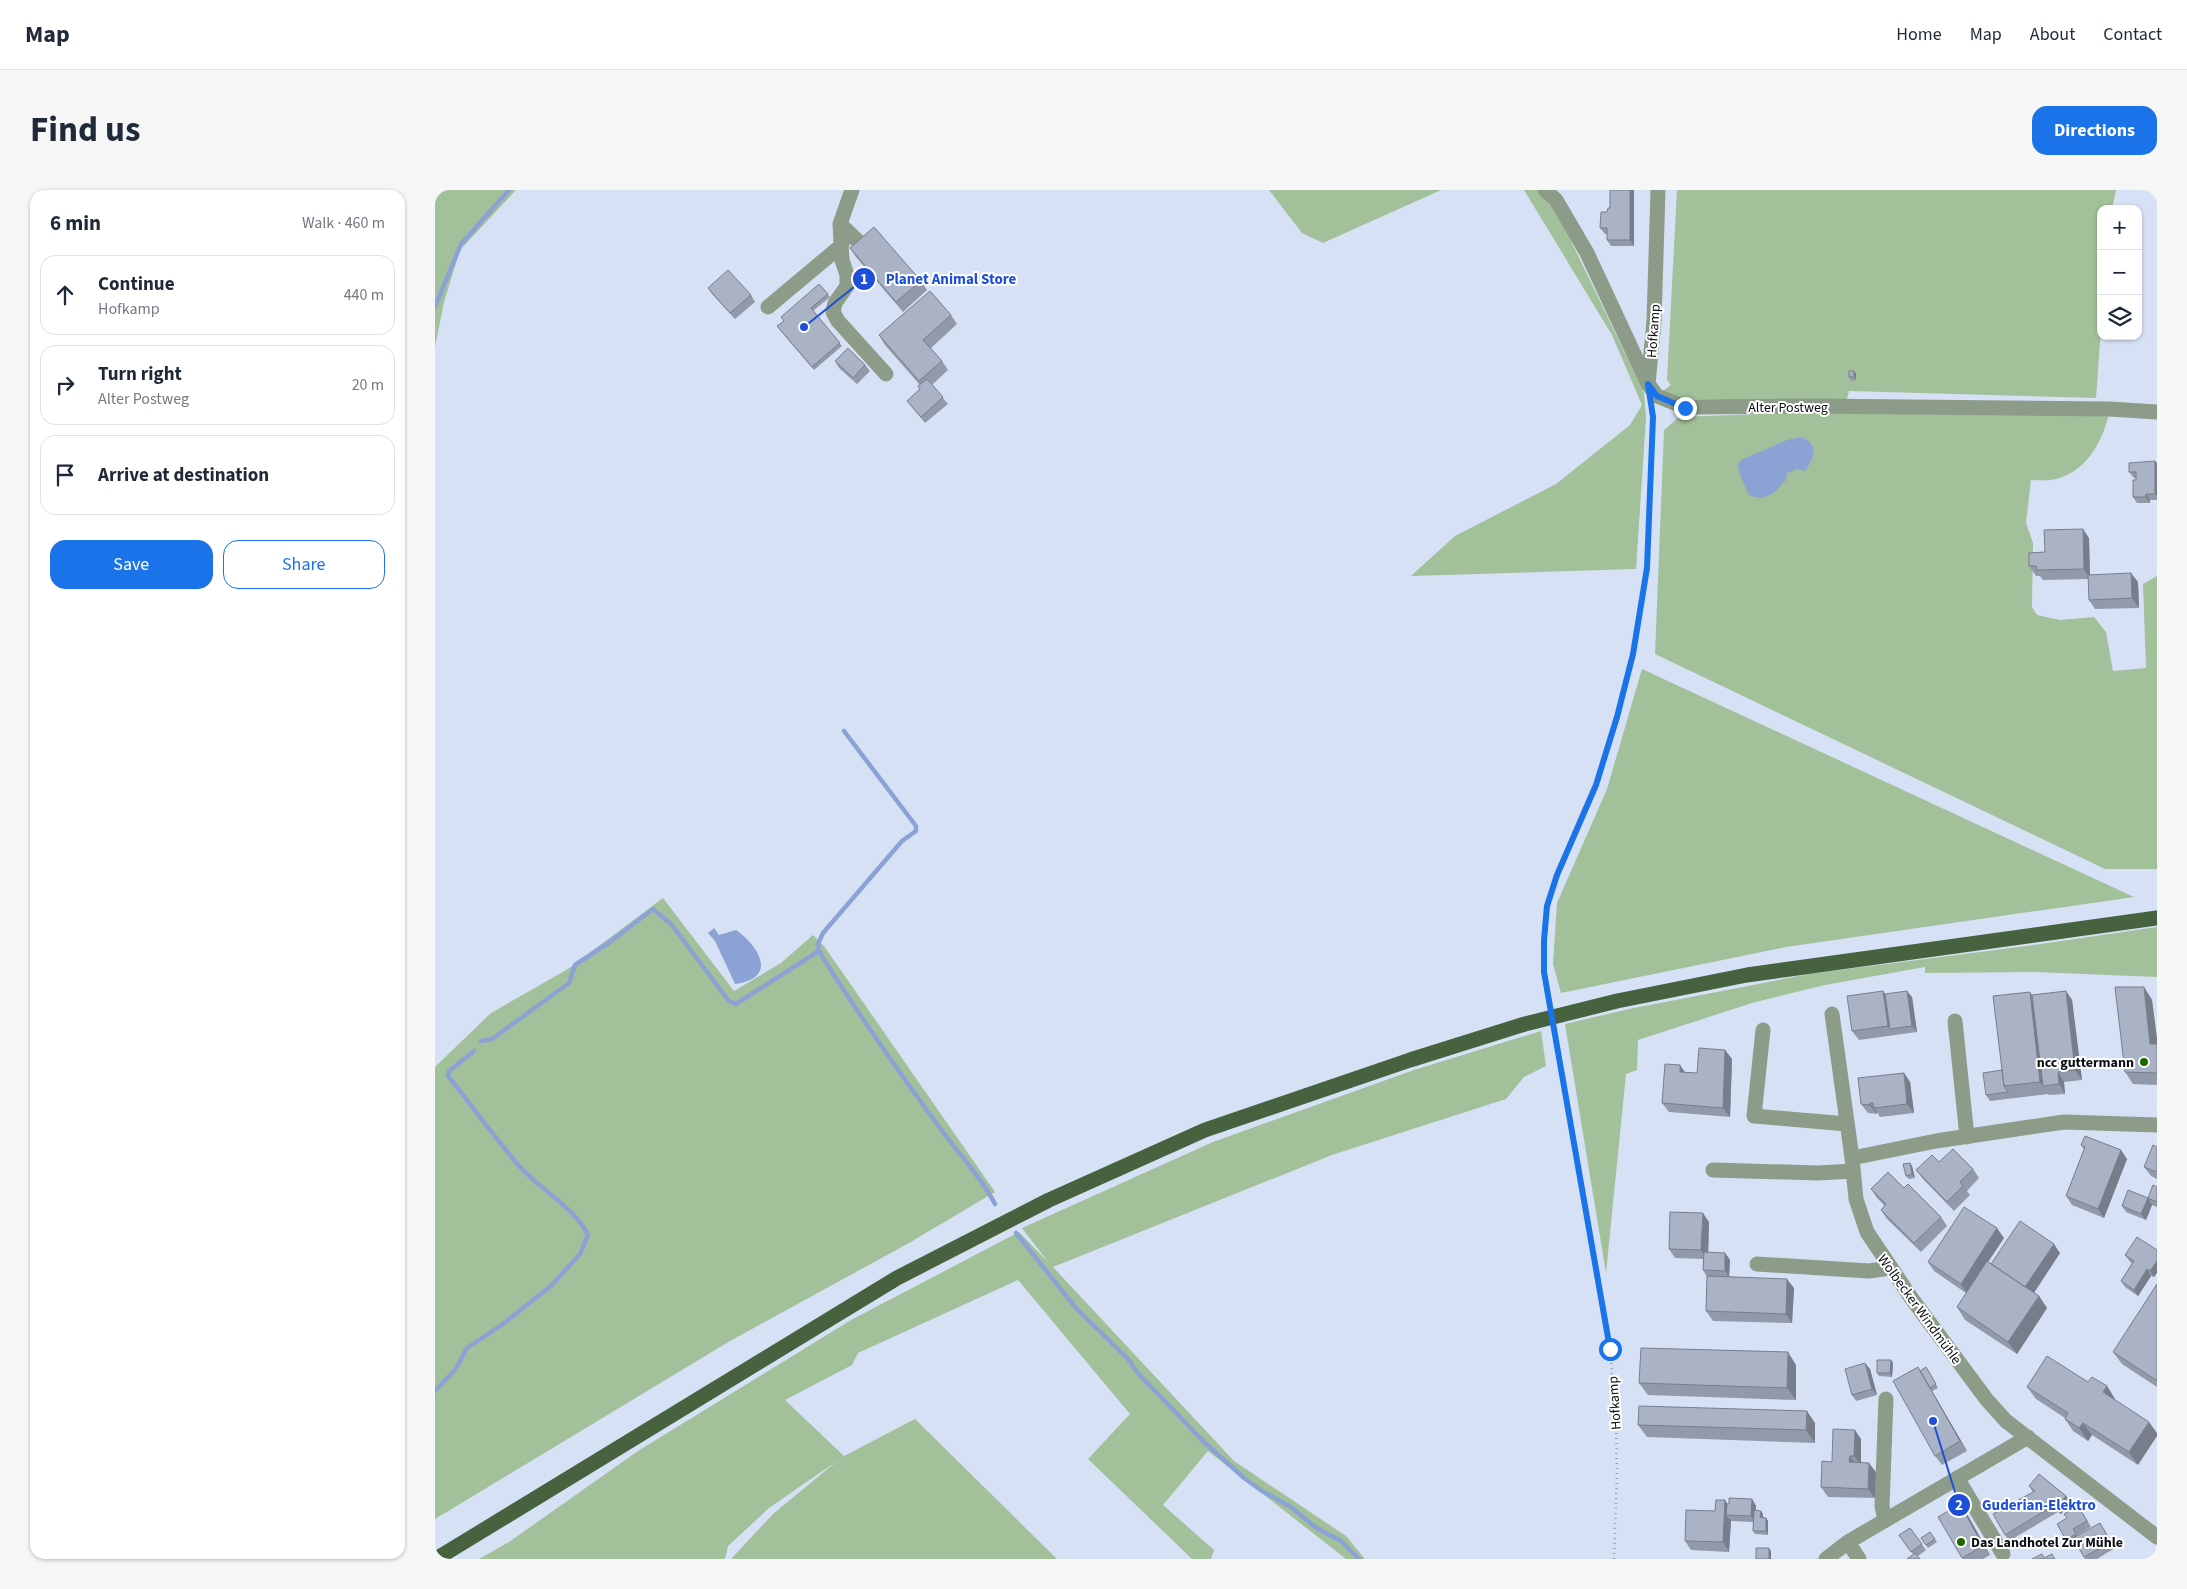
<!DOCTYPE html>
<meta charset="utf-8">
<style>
:root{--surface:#fff;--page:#f6f6f7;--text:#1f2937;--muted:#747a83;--line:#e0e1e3;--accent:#1a73e8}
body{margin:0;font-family:"Source Sans 3",sans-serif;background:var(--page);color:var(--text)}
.controls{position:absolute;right:15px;top:15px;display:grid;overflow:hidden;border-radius:10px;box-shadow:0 1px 4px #0004}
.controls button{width:45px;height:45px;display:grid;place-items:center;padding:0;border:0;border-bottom:1px solid var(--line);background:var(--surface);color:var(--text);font:25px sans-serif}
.stop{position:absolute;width:15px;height:15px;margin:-11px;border:4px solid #1a73e8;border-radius:50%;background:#fff}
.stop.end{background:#1a73e8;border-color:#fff;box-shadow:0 1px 5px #0008}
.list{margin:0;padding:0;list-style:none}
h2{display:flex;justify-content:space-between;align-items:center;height:65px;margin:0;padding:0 20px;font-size:21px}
h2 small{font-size:16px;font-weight:400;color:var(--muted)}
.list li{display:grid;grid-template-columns:32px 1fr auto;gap:15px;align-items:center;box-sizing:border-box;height:80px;margin:0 10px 10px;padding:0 10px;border:1px solid var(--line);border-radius:15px}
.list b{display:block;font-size:19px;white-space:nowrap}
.list p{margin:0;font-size:16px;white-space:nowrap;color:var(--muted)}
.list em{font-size:16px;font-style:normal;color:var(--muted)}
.actions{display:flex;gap:10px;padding:15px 20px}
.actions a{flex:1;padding:11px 0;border:1px solid var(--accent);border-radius:15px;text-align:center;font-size:18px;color:var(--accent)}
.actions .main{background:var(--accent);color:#fff}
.icon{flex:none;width:28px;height:28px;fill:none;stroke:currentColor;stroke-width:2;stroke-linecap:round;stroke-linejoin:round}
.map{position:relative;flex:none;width:1722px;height:1369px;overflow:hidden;border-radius:15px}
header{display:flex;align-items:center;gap:30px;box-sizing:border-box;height:70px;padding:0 25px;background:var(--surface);border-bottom:1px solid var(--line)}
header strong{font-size:24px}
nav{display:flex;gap:28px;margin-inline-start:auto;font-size:18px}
.intro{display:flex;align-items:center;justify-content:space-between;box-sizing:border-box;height:120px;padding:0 30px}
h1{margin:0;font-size:35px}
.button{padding:12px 22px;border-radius:15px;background:var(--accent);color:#fff;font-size:18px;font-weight:700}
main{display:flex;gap:30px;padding:0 30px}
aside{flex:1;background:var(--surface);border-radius:15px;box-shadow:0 1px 4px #0004}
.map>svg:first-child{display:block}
.green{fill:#a2c09a}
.water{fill:#8ba3d4}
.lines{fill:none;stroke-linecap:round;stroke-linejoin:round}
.stream{stroke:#8ba3d4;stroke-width:4.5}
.path{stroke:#979fae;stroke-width:2.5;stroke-dasharray:1 4;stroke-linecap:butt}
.minor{stroke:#8c9c88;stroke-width:15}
.major{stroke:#46623f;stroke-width:15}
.path-bridge{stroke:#979fae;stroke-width:2.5;stroke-dasharray:1 4;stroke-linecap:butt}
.wall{fill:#929aaa}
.shaded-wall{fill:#777d8b}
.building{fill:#aab3c6;stroke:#777d8b}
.route{stroke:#1a73e8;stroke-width:6}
.poi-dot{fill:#216700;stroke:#fff;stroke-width:2}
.labels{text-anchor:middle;stroke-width:4;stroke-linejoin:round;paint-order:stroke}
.street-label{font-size:14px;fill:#0a0e14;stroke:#fff}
.poi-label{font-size:14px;font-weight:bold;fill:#0a0e14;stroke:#fff;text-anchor:end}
.leader{fill:none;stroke:#1d4ed8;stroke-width:2}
.callout-dot{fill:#1d4ed8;stroke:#fff;stroke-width:2}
.mark-label{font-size:15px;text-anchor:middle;font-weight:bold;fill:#fff}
.callout-label{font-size:15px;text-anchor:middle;font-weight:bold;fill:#1d4ed8;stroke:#fff;stroke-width:4;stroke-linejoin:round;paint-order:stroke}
</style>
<header>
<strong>Map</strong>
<nav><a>Home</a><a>Map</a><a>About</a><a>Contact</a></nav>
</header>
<div class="intro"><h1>Find us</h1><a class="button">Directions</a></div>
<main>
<aside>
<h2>6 min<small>Walk · 460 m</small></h2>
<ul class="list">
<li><svg class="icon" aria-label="ahead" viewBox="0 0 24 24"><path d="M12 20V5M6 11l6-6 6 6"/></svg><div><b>Continue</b><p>Hofkamp</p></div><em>440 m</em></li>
<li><svg class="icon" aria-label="right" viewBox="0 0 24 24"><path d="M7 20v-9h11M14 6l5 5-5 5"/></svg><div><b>Turn right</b><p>Alter Postweg</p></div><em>20 m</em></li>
<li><svg class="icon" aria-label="arrive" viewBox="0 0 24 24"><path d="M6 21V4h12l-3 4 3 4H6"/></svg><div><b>Arrive at destination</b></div></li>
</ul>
<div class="actions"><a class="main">Save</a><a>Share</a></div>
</aside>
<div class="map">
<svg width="1722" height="1369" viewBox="0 0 1722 1369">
<rect width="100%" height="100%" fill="#d7e1f5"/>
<path class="green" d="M0 0H81L25 60 9 112 0 157Z
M834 0H1006L888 53 867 43Z
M1089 0H1103L1114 12 1126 30 1209 203 1211 228 1201 379 976 386 1020 346 1121 294 1195 235 1207 215 1177 145Z
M1242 0H1681L1677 19H1666V139L1661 208 1414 201 1411 212 1256 209 1238 207 1228 201 1236 195 1232 190Z
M1376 222 1674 223C1668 252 1649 286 1615 290 1609 291 1602 290 1596 290L1591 333 1598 353 1597 417 1602 425 1625 430 1659 427 1671 442 1678 481 1711 478 1708 394 1722 386V679H1670L1220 464 1229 240 1244 227Z
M1207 479 1699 707 1351 757 1126 803 1118 774 1122 713 1172 599Z
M228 708 299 801 346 773 378 745 389 756 560 1002 474 1053 295 1151 0 1329V877L56 823 133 779Z
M1722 737V787L1600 782 1490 783V777L1390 795 1317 813 1203 850 1202 880 1191 884 1171 1083 1130 834 1194 819 1374 784 1599 755Z
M1106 841 1111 876 1089 887 1071 909 897 965 618 1077 799 1271 911 1346 930 1369H911L773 1261 728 1315 779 1360 776 1369H757L653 1269 695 1224 583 1090 423 1163 417 1175 350 1210 409 1266 480 1229 622 1369H296L338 1324 402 1271 334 1318 293 1356 290 1369H44L74 1352 203 1261 416 1130 584 1042 613 1072 587 1038 778 952 979 880Z"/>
<path class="water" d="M1365 247C1384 252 1380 268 1370 281L1362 279 1352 283 1351 290C1340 302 1331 313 1314 305L1305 285 1303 275 1306 270 1352 250Z
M279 738 284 745 301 740C325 757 343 788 300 794L280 751 273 743Z"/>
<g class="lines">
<path class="stream" d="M0 117 26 54 74 0
M384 761 383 754 388 743 467 651 481 641V636L409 541
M46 851 57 849 134 793 140 775 175 752 218 719 237 735 294 811 301 814 384 761C421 821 461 878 502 934 521 961 545 985 560 1014
M581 1043 641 1118 694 1170 702 1182 768 1251 809 1288 827 1301 856 1317 880 1337 906 1351 924 1369
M0 1201 20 1180 32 1158 68 1134 116 1096 145 1064 153 1045C139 1017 106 1000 85 977 60 948 37 916 13 886L14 881 39 861"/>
<path class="path" d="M1109 782V750L1112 716 1122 685 1161 595 1182 527 1198 464 1212 377 1217 220
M1131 907 1175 1159 1181 1233 1182 1284 1179 1369"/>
<path class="minor" d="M417 0 405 34 407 70 412 85V96L400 113 398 122 403 131 451 184
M1110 0 1121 10 1152 63 1213 194 1222 206 1250 217 1376 216 1674 219 1722 222
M405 34 427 55
M333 117 407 55
M1213 194 1219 131 1223 0
M1397 824 1417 968
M1520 831 1532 947
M1328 840 1319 926 1412 934
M1722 935 1629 932 1501 951 1417 968 1421 1009 1432 1042 1477 1109 1552 1210 1571 1231 1722 1347
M1278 980 1383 983 1418 981
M1322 1074 1434 1081 1455 1078
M1522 1288 1568 1364
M1450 1330 1447 1316 1451 1209
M1413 1352 1424 1369
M1391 1369 1413 1352 1593 1247"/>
<path class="major" d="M1 1369 462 1088 614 1010 770 940 975 870 1090 834 1182 811 1312 785 1722 728"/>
<path class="path-bridge" d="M1109 782 1131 907"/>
</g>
<path class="wall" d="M1175 0H1199V56H1176L1172 50V44H1170L1165 38 1175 18Z
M415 58 486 91 492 100 468 122 421 67Z
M384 94 395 107 378 121 407 156 379 180 344 139Z
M273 98 316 105 320 112 300 129 277 104Z
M516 125 522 134 496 158 507 171 513 180 497 195 513 214 490 233 472 211 485 199V195L450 155 444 145Z
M400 171 430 175 435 181 422 194 404 178Z
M1421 184V190L1416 191 1414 187Z
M1722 273V310H1715V313H1702L1698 307 1701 288H1699L1694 282Z
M1654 348 1655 385 1703 392 1704 418 1660 419 1654 410 1653 389 1608 390 1605 386H1601L1594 376 1610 362Z
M1709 797 1717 810 1722 849V895L1698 894 1690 882Z
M1631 801 1637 810 1647 890 1629 892 1630 904 1614 905 1613 904 1555 911 1551 905 1567 880 1597 805Z
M1450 804 1477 807 1482 842 1424 850 1417 841Z
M1290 860 1297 869 1295 927 1234 922 1227 913 1250 882 1262 883Z
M1469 883 1475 892 1479 923 1445 927 1442 922V924L1433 923 1426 914Z
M1646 955 1692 969 1669 1028 1637 1015 1631 1006 1649 959Z
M1722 957V989L1716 986 1709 977Z
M1504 972 1538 979 1544 988 1532 1001 1535 1005 1519 1021 1488 989 1481 980Z
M1475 973 1477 976 1480 988 1474 989 1471 986Z
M1722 997V1017L1717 1015 1711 1030 1691 1022 1687 1016 1713 1008Z
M1469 998 1506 1027 1512 1036 1486 1062 1452 1029 1446 1020 1450 1016 1442 1008 1436 999Z
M1274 1032 1273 1063H1290L1295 1070 1294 1086 1359 1098 1357 1133 1278 1131 1271 1121 1272 1087 1268 1080V1069L1240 1068 1234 1059Z
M1569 1048 1553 1072 1556 1074 1625 1063 1599 1103 1604 1106 1612 1118 1582 1164 1530 1130 1522 1117 1531 1103 1499 1081 1493 1072Z
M1722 1060 1719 1087 1716 1086 1703 1106 1690 1097 1686 1091 1697 1073 1695 1072 1690 1065Z
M1722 1094V1197L1687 1174 1678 1162Z
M1456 1170 1458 1173 1457 1187 1444 1186 1442 1183Z
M1361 1175V1210L1213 1205 1204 1193Z
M1435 1179 1442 1205 1421 1211 1417 1205Z
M1493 1180 1503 1198 1497 1201 1532 1261 1507 1275 1500 1266 1485 1181Z
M1653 1192 1672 1196 1680 1209V1210L1703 1275 1657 1245 1653 1251 1638 1241 1630 1229V1228L1601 1209 1592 1197Z
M1380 1233V1253L1212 1247 1203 1235Z
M1426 1249V1273L1441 1282 1440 1308 1393 1307 1386 1297 1397 1272Z
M1594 1296 1631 1306 1636 1312 1626 1324 1623 1322 1574 1351 1570 1345 1598 1302Z
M1317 1309 1321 1316V1320L1328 1324V1327L1331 1328 1333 1331V1345L1320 1344 1318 1341V1332L1296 1331 1294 1362 1256 1360 1250 1351 1280 1321 1290 1310 1292 1314H1294Z
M1525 1314 1532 1324 1555 1365 1548 1369H1528L1503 1327Z
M1648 1323 1656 1337 1642 1345 1643 1346 1669 1339 1680 1358 1662 1369H1650L1641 1353 1635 1356 1631 1350Z
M1475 1338 1491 1360 1483 1366 1478 1364 1464 1345Z
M1495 1342 1502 1352 1493 1358 1486 1348Z"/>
<path class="shaded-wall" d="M1195 0H1199V56L1195 50Z
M1419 181 1421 184V190L1419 187Z
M1720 271 1722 273V306L1720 304Z
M1711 304 1715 310V313L1711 307Z
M1648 339 1654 348 1655 389 1649 379Z
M1696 383 1703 392 1704 418 1697 408Z
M1709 797 1717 810 1722 849V863L1715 854Z
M1448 801 1455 810V839L1460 845 1453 836Z
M1472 801 1477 807 1482 842 1477 836Z
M1631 801 1637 810 1647 890 1640 880Z
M1595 802 1603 814 1608 896 1605 892Z
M1290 860 1297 869 1295 927 1288 918Z
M1245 875 1252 885 1245 882Z
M1623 882 1629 892 1630 904 1624 894Z
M1469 883 1475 892 1479 923 1472 914Z
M1435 913 1442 922V924L1435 915Z
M1686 960 1692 969 1669 1028 1663 1019Z
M1475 973 1477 976 1480 988 1477 984Z
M1713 1008 1717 1015 1711 1030 1706 1024Z
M1268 1023 1274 1032 1273 1069 1266 1060Z
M1562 1038 1569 1048 1532 1103 1526 1094Z
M1619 1054 1625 1063 1596 1107 1589 1098Z
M1290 1063 1295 1070 1294 1087 1290 1081Z
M1722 1071V1083L1719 1087 1715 1081Z
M1712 1079 1716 1086 1703 1106 1699 1100Z
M1352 1089 1359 1098 1357 1133 1351 1124Z
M1604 1106 1612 1118 1582 1164 1573 1152Z
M1353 1162 1361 1175V1210L1352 1198Z
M1456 1170 1458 1173 1457 1187 1455 1183Z
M1430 1173 1435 1179 1442 1205 1437 1199Z
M1483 1177 1489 1187 1532 1261 1525 1251Z
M1672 1196 1680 1209 1677 1214 1668 1202Z
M1372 1221 1380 1233V1253L1371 1240Z
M1714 1232 1722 1243V1246L1703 1275 1694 1262Z
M1648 1233 1657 1245 1653 1251 1644 1238Z
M1420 1240 1426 1249V1275L1419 1266Z
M1415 1266 1421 1275 1414 1272Z
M1434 1273 1441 1282 1440 1308 1433 1299Z
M1631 1306 1636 1312 1626 1324 1621 1318Z
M1317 1309 1321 1316 1320 1332 1316 1326Z
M1290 1310 1296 1320 1291 1325 1296 1331 1294 1362 1288 1352Z
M1525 1314 1532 1324 1555 1365 1548 1356Z
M1326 1321 1328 1324V1330L1325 1327Z
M1331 1328 1333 1331V1345L1331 1341Z
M1334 1358 1336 1361V1369H1334Z"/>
<path class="building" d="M1175 0H1195V50H1172V38H1165L1166 22H1172L1173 18H1175Z
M439 37 486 91 461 112 415 58Z
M293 80 316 105 295 123 273 98Z
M384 94 393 104 376 118 405 153 377 177 342 136 349 131 346 127Z
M495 101 516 125 488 150 507 171 484 191 444 145Z
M413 158 430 175 418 188 400 171Z
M1414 181H1419V187H1414Z
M492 189 508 207 486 227 472 211 485 199 483 196Z
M1720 271V304H1711V307H1698V290H1701V282H1694V273Z
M1648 339 1649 379 1602 380 1601 376H1594V363L1610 362 1609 340Z
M1696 383 1697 408 1654 410 1653 385Z
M1680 797H1709L1715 854H1722V883L1690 882Z
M1448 801 1453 836 1417 841 1412 806Z
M1472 801 1477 836 1455 839 1450 804Z
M1631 801 1640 880 1623 882 1624 894 1608 896 1597 805Z
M1595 802 1605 892 1569 896 1558 806Z
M1264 858 1290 860 1288 918 1227 913 1230 874 1245 875V882L1262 883Z
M1567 880 1569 896 1573 902 1551 905 1548 883Z
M1469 883 1472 914 1439 918 1438 913H1435V915L1426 914 1423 888Z
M1650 946 1686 960 1663 1019 1631 1006 1650 957 1646 955Z
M1718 955 1722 957V982L1709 977Z
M1518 959 1538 979 1525 992 1528 996 1512 1012 1481 980 1497 965 1504 972Z
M1475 973 1477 984 1471 986 1468 974Z
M1453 982 1469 998 1473 994 1506 1027 1479 1053 1446 1020 1451 1014 1436 999Z
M1718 995 1722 997V1012L1713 1008Z
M1693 1000 1713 1008 1706 1024 1687 1016Z
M1529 1017 1562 1038 1526 1094 1493 1072Z
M1235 1022 1268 1023 1266 1060 1234 1059Z
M1585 1031 1619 1054 1590 1097 1556 1074Z
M1702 1047 1722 1060V1071L1715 1081 1712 1079 1699 1100 1686 1091 1699 1071 1690 1065Z
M1269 1062 1290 1063V1081L1268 1080Z
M1552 1071 1604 1106 1573 1152 1522 1117Z
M1272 1086 1352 1089 1351 1124 1271 1121Z
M1722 1094V1189L1721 1190 1678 1162Z
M1206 1158 1353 1162 1352 1198 1204 1193Z
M1612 1166 1653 1192 1657 1187 1672 1196 1668 1202 1714 1232 1694 1262 1648 1233 1644 1238 1630 1229 1633 1223 1592 1197Z
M1442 1170H1456L1455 1183H1442Z
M1430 1173 1437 1199 1417 1205 1410 1179Z
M1483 1177 1525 1251 1500 1266 1458 1191Z
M1491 1177 1501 1194 1495 1198 1485 1181Z
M1204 1216 1372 1221 1371 1240 1203 1235Z
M1398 1239 1420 1240 1419 1266H1415L1414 1272 1434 1273 1433 1299 1386 1297 1387 1271 1397 1272Z
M1604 1284 1631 1306 1621 1318 1619 1315 1570 1345 1558 1324 1600 1301 1594 1296Z
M1294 1308 1317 1309 1316 1326 1291 1325 1292 1314H1294Z
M1281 1310H1290L1288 1352 1250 1351 1251 1320 1280 1321Z
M1525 1314 1548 1356 1527 1368 1503 1327Z
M1643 1316 1652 1331 1638 1339 1641 1344 1631 1350 1622 1334 1632 1328 1629 1324Z
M1319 1320 1326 1321 1325 1327 1331 1328V1341H1318Z
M1665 1333 1676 1352 1649 1367 1638 1348Z
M1475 1338 1487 1354 1476 1362 1464 1345Z
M1495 1342 1500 1349 1491 1355 1486 1348Z
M1321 1358H1334V1369H1321Z
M1480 1363 1485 1369H1472Z
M1607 1364 1609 1368 1617 1364 1620 1369H1597Z"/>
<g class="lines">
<path class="route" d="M1175 1159 1109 782V750L1112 716 1122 685 1161 595 1182 527 1198 464 1212 378 1218 227 1213 194 1222 206 1250 218"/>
</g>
<g class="poi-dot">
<circle cx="1709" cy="872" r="5"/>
<circle cx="1526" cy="1352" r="5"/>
</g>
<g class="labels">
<g class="street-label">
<text transform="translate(1218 141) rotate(-86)" y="5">Hofkamp</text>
<text x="1353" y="222">Alter Postweg</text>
<text transform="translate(1485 1119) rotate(54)" y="5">Wolbecker Windmühle</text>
<text transform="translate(1179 1213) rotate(-94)" y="5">Hofkamp</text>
</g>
<g class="poi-label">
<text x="1699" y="877">ncc guttermann</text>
<text x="1536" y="1357" text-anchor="start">Das Landhotel Zur Mühle</text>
</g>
</g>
<path class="leader" d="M369 137L429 89M1498 1231L1524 1315"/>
<g class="callout-dot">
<circle cx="369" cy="137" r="5"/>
<circle cx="1498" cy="1231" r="5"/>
<circle cx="429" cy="89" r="12"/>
<circle cx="1524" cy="1315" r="12"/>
</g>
<g class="mark-label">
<text x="429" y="94">1</text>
<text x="1524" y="1320">2</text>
</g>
<g class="callout-label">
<text x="516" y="94">Planet Animal Store</text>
<text x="1604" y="1320">Guderian-Elektro</text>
</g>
</svg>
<div class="controls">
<button>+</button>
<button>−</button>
<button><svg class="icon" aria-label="layers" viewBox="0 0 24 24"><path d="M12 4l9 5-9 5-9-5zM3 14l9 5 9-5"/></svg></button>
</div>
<div class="stop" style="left:1175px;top:1159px"></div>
<div class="stop end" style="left:1250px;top:218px"></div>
</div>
</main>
